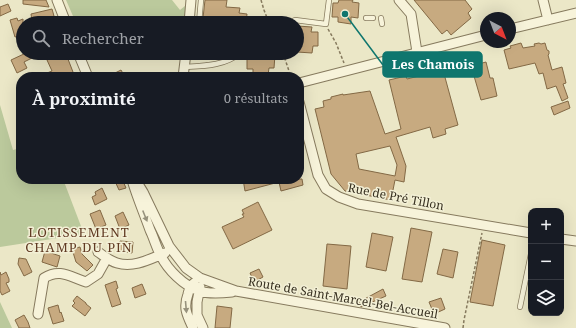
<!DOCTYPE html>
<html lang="fr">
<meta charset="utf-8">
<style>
:root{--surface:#171b24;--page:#242831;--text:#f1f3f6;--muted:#9ea1a6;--line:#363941}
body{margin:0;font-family:"Noto Serif",serif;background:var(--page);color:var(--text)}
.controls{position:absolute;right:12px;bottom:12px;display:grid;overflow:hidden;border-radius:8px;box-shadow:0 4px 16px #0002}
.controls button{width:36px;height:36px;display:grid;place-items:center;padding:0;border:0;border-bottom:1px solid var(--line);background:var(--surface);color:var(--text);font:20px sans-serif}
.compass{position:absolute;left:480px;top:12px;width:36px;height:36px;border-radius:50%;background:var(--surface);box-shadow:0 4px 16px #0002;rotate:138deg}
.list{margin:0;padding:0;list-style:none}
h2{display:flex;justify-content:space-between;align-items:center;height:52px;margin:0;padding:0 16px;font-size:17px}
h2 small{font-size:13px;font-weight:400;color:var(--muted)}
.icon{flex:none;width:22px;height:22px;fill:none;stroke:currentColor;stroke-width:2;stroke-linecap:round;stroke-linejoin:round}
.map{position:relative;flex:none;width:576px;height:328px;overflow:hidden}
.search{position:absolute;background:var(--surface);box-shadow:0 4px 16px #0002;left:16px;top:16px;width:288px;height:44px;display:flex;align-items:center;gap:10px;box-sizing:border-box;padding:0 14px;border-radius:22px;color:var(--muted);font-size:15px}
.panel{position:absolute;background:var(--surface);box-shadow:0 4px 16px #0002;left:16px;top:72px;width:288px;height:112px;border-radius:16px}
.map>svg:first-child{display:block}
.green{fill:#bbc99c}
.building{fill:#c7aa80;stroke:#836945;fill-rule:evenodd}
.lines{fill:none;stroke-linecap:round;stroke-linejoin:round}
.service-casing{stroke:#867a5e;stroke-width:6}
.minor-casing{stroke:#867a5e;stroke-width:11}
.path{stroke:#867a5e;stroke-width:1.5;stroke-dasharray:3 2;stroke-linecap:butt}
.service{stroke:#f7f3da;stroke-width:4.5}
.minor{stroke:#f7f3da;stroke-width:9}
.oneway{fill:#97927d}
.labels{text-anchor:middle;stroke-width:3;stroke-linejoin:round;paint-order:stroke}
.street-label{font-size:12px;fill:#373020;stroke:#f3f0d6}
.neighbourhood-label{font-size:13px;letter-spacing:1px;fill:#613b23;stroke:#f3f0d6}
.leader{fill:none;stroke:#0f766e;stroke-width:1.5}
.callout-dot{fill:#0f766e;stroke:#f3f0d6;stroke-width:1.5}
.callout{fill:#0f766e;stroke:#0f766e;stroke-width:1.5}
.callout-label{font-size:13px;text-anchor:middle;font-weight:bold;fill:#fff}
</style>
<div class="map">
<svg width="576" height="328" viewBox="0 0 576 328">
<rect width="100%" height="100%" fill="#ebe7c7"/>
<path class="green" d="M66 0H172L180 10 185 6 190 8 189 23H76Z
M0 105 13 150 21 148V179H63L84 234 0 247Z
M0 302 12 328H0Z"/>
<path class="building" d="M23 0H46L49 7 23 4Z
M205 0H227L226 7 240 8 239 13 247 14 246 23H219L220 19 203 18Z
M339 0H353L352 2 359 3 358 18 351 17V24L338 22V17H332L333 3H338Z
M414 0H465L472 9 468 13 471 18 451 35 447 30 442 34Z
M8 4 11 11 0 16V7Z
M52 9 54 16 44 20 43 18 32 21 31 14Z
M17 18 18 21 23 19V35L15 37 10 20Z
M297 26 312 27 311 32H318V46H313L312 53 297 52Z
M521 43 523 48 535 46 534 44 539 43 541 44 545 43 547 50 549 51V54L548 55 552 70 562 67 566 83 563 84 568 98 562 101 556 86 547 89 543 73 539 74 535 63 509 69 504 50 511 48 510 46Z
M26 53H42L24 62 27 68 17 73 11 60Z
M253 53H269V54L275 55 274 68H269L268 75 253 74V69H247V55H252Z
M66 54 73 72 60 77H37L52 71 47 60 60 55V56Z
M486 62 490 78H493L497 96 481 100 474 76H473L471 66Z
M121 70 125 77H107Z
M443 70 458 125 445 129 446 134 433 138 430 127 396 137 406 166 404 182 395 180 391 200 345 191 331 174 315 109 324 107 323 101 331 99V97L343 94V95L370 91 385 134 401 129 389 80 406 76 407 79ZM390 146 397 165 395 176 359 169 356 154Z
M568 101 570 108 554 115 551 107Z
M114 179H122L126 188 119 190Z
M243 179H285V181L293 179H302L303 185 281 191 279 182 245 191Z
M102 188 107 199 95 205 92 197 96 195 95 192Z
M258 202 272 230 233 249 222 227 244 217 242 214H244L242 210Z
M100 210 106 225 96 229 90 214Z
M123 212 129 225 120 229 115 216Z
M411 228 432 232 422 282 402 279Z
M372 233 393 237 386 271 366 267Z
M482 240 505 245 493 306 470 302Z
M120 241 133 242 132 253 118 251Z
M327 244 351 246 347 289 323 286Z
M80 247 82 254 93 265 87 271 76 262 72 249Z
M443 249 458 252 453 278 437 274Z
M45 251 60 256 57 267 42 262Z
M19 258 26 259 32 272 24 276 18 264Z
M259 269 263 277 254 282 250 273Z
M0 272 1 275 6 272 9 279V282L6 283 10 291 2 295 0 291Z
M116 281 118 288 116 289 121 304 112 307 105 285Z
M142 284 146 294 135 298 132 288Z
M383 289 386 296 361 307 359 302Z
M77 296 86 303V304L91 308 85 316 72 306 75 303 73 301Z
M441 298 445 309 434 314 429 302Z
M58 305 60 313 61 312 64 321 53 324 48 308Z
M217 306 232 308 230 328H215Z
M24 315 28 322 30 328H19L15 320Z"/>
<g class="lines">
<g class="service-casing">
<path id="service" d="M366 18H373
M381 18 382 24
M199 23 201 0
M290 23 295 20 326 24 329 0
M184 67C203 66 225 66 240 53
M520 307 531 254"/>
</g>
<g class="minor-casing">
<path id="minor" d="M57 0 66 23
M399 0 411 14 417 52
M543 0 548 20
M189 23 191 0
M510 29 576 13
M78 53 88 77
M183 77 186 53
M299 83 486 35
M299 102 318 175 326 189 339 197 358 204 531 233
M135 179 143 192 169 246 186 268 200 278 236 291 445 328
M132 180C137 197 144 213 150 230 154 238 156 247 161 256 168 270 183 285 199 291 208 294 223 293 232 292
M561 239 576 241
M98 252C104 256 110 261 117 263 134 268 150 259 165 253
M200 287 197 302V315L203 328
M38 314 44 278C60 268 70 277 86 282L98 274 107 258
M193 328C187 315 183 308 188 294 189 289 190 286 194 283"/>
</g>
<path class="path" d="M261 0 264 10 269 23
M328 29 336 43 344 63
M283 53 291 77
M463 328 464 320 482 233"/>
<use href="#service" class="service"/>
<use href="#minor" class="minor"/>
</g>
<defs><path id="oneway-solid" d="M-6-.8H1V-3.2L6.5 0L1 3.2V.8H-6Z"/></defs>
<g class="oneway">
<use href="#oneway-solid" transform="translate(145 216) rotate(68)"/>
<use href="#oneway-solid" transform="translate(186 307) rotate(85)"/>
</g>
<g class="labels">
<g class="street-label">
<text transform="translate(396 197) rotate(11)" y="4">Rue de Pré Tillon</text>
<text transform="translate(343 298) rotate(10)" y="4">Route de Saint-Marcel-Bel-Accueil</text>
</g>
<g class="neighbourhood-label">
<text x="79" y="237">LOTISSEMENT<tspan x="79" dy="15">CHAMP DU PIN</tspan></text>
</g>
</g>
<path class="leader" d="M345 14L383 65"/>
<circle class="callout-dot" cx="345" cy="14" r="4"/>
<rect class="callout" x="383" y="52" width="99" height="25" rx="4"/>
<g class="callout-label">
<text x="433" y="69">Les Chamois</text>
</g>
</svg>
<div class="controls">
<button>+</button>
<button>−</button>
<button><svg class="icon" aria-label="layers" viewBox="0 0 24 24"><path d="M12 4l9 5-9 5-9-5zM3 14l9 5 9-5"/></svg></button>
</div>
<svg class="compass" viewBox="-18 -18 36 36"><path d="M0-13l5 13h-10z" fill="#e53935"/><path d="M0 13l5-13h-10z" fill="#9ea1a6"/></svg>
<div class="search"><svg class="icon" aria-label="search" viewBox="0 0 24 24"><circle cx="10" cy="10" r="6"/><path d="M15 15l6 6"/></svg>Rechercher</div>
<section class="panel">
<h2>À proximité<small>0 résultats</small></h2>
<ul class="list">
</ul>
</section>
</div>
